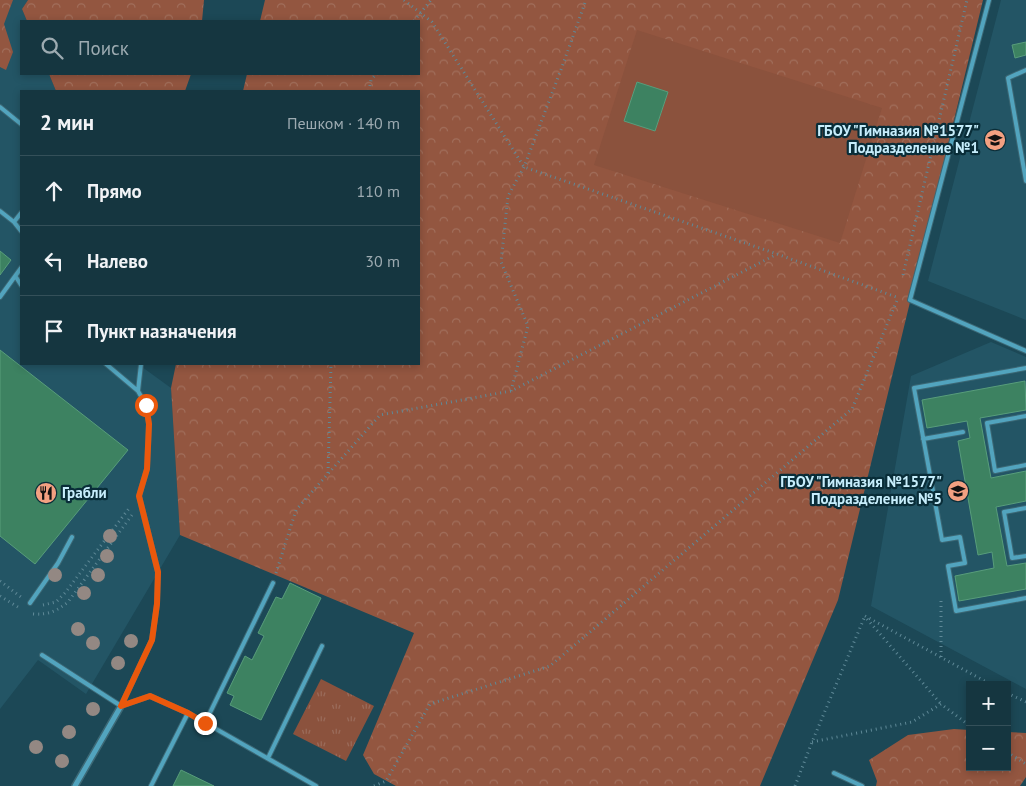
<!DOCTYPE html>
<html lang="ru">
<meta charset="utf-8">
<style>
:root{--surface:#153640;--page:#1e3e47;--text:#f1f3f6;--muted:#9dabb1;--line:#345059}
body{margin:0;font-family:"PT Sans",sans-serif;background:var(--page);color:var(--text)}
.controls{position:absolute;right:15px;bottom:15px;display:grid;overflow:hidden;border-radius:0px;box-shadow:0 2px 8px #0003}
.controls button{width:45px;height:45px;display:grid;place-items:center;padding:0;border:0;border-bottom:1px solid var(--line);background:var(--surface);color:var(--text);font:25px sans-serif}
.stop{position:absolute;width:15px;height:15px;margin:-11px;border:4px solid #ea580c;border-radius:50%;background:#fff}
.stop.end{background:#ea580c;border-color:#fff;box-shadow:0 1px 5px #0008}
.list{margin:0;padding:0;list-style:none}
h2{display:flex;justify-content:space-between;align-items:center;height:65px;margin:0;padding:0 20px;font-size:21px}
h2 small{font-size:16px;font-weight:400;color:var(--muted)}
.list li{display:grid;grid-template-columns:32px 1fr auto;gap:15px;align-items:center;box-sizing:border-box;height:70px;padding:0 20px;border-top:1px solid var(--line)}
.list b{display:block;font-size:19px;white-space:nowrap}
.list em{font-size:16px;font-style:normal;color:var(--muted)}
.icon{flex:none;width:28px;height:28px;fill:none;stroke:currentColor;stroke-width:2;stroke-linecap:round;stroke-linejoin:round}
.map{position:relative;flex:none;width:1026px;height:786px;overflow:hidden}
.search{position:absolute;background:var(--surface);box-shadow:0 2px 8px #0003;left:20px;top:20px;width:400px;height:55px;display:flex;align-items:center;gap:12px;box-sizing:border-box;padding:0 18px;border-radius:0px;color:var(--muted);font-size:19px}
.panel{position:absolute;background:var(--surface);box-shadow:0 2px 8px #0003;left:20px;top:90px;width:400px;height:275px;border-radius:0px}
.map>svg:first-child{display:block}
.built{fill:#235565}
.grass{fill:url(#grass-tufts)}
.forest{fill:url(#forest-crowns)}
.garden{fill:#8b523d}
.building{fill:#3d8261;stroke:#589d7b}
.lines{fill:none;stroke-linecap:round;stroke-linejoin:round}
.lane-casing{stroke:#3c6875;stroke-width:6}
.street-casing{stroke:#3c6875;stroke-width:8}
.path{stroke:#5f8997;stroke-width:3;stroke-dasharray:1 4;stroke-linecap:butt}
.lane{stroke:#52a4be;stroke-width:4}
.street{stroke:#52a4be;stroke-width:5}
.tree{fill:#938883}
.route{stroke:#ea580c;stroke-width:6}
.labels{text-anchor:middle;stroke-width:4.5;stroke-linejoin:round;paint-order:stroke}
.poi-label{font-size:15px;font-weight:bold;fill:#c7eefc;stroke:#092d38;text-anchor:end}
</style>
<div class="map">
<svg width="1026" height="786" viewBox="0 0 1026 786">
<defs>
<pattern id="grass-tufts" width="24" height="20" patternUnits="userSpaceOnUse" patternTransform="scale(1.25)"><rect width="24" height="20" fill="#8b523d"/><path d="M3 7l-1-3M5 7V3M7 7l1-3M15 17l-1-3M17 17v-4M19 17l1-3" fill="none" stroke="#9a6b5a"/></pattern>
<pattern id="forest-crowns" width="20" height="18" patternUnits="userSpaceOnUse" patternTransform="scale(1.25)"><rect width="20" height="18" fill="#935640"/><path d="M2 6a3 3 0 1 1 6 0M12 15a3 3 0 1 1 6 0" fill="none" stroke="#a16f5c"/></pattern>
</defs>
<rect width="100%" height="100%" fill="#1c4856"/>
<path class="built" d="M0 0H28L22 9 27 21H21V74H49L56 91H21V364H138L171 388 180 535 86 694 38 660 0 709Z
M1001 0H1026V320L928 281Z
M991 342 1026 357V689L871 606 911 376Z"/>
<path class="grass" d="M321 679 374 706 346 761 293 734Z"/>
<path class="forest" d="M0 0H13L4 24 13 52 6 70 0 67Z
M28 0H204L202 21H27L22 9Z
M265 0H983L838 600 760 786H396L374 774 363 755 414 633 180 535 171 388 176 364H419V91H243L247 74H419V21H260Z
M49 74H191L185 91H56Z
M954 729 970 730V767H1007V732L1026 733V777L1020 786H876L877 781 869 760 908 735Z"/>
<path class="garden" d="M637 30 882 108 840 243 594 165Z"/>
<path class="building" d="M1026 42V55L1015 58 1012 45Z
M637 82 668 92 655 131 624 121Z
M0 251 11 260 0 275Z
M0 350 128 450 35 564 0 536Z
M1025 381 1026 410 980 418 991 478 1026 471V501L996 507 1007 566 1026 563V589L959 601 955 576 994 568 992 552 978 555 958 441 970 438 967 421 927 428 922 400Z
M290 583 321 598 261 720 230 705 234 696 227 693 245 656 252 660 264 636 258 633 276 597 282 599Z
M181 770 214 786H173Z"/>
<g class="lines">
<g class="lane-casing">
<path id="lane" d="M989 0 910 300 1026 351
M1026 70 1008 78 1026 181
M0 107 21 124
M0 211 14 222 21 231
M14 222 21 213
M16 277 21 285
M0 297 21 268
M106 364 138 391 146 405 149 424 147 469 139 496 158 572 157 604 152 640 121 706
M1026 368 914 388 942 540 960 537 965 563 948 566 956 611 1026 598
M138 391 141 364
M1026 416 987 423 995 471 1026 465
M923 439 963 432
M1026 508 1004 512 1012 558 1026 556
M30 603 58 563 72 537
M42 655 121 706 150 696 188 713 316 786
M205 723 273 583
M268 758 322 646
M834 773 862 786
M151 786 188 713"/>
</g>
<g class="street-casing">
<path id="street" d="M75 786 121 706"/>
</g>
<path class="path" d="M404 0 432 22 524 167 777 254 899 298
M414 21 431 0
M369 91 371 80 376 74
M903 275 967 0
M511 391 528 326 501 262 508 196 524 167 562 67 586 0
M328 473 331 364
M276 573 296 510 380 415 511 391 777 254
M0 581 21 597
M0 596 21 609
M43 605 56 602 65 593 130 507
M33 614C48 615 57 611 68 602L132 515
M865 616 992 685
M867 619 941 704
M941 657V600
M1007 693 1026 702
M812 742 912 722 941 704 970 726
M1007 752 1026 764
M374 786 386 781 430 704 550 666 852 409 898 298
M795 786 812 742 865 616"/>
<use href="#lane" class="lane"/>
<use href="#street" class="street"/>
</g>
<g class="tree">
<circle cx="110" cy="536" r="7"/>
<circle cx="107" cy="556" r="7"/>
<circle cx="55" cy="575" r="7"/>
<circle cx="98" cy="575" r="7"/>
<circle cx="84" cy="593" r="7"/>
<circle cx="78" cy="629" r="7"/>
<circle cx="131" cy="641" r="7"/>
<circle cx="93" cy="643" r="7"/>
<circle cx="118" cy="663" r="7"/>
<circle cx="93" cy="709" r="7"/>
<circle cx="69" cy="732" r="7"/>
<circle cx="36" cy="747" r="7"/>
<circle cx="62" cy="761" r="7"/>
</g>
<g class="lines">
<path class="route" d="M146 405 149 424 147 469 139 496 158 572 157 604 152 640 121 706 150 696 188 713 205 723"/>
</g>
<defs>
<g id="school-disc" transform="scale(1.125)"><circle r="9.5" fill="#f3a081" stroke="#092d38"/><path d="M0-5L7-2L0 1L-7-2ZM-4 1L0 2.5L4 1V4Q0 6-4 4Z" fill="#111"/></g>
<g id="restaurant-disc" transform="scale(1.125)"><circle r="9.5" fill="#f3a081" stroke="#092d38"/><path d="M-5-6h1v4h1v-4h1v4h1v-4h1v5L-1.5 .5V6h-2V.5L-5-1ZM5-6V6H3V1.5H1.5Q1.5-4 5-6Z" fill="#111"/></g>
</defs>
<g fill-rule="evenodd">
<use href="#school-disc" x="995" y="140"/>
<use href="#school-disc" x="958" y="491"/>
<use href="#restaurant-disc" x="46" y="493"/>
</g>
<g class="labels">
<g class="poi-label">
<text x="979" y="136">ГБОУ "Гимназия №1577"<tspan x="979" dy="17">Подразделение №1</tspan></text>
<text x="942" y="487">ГБОУ "Гимназия №1577"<tspan x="942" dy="17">Подразделение №5</tspan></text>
<text x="62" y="498" text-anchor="start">Грабли</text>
</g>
</g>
</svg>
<div class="controls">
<button>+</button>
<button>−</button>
</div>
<div class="stop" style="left:146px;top:405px"></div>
<div class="stop end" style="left:205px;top:723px"></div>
<div class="search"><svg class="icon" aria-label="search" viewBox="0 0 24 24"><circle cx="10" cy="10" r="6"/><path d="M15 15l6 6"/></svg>Поиск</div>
<section class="panel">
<h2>2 мин<small>Пешком · 140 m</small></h2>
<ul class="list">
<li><svg class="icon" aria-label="ahead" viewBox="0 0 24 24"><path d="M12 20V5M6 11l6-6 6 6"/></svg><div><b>Прямо</b></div><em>110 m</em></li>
<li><svg class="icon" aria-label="left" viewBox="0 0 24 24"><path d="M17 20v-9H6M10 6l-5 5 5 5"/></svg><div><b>Налево</b></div><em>30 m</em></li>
<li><svg class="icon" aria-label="arrive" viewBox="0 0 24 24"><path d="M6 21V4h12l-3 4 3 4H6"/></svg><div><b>Пункт назначения</b></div></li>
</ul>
</section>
</div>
